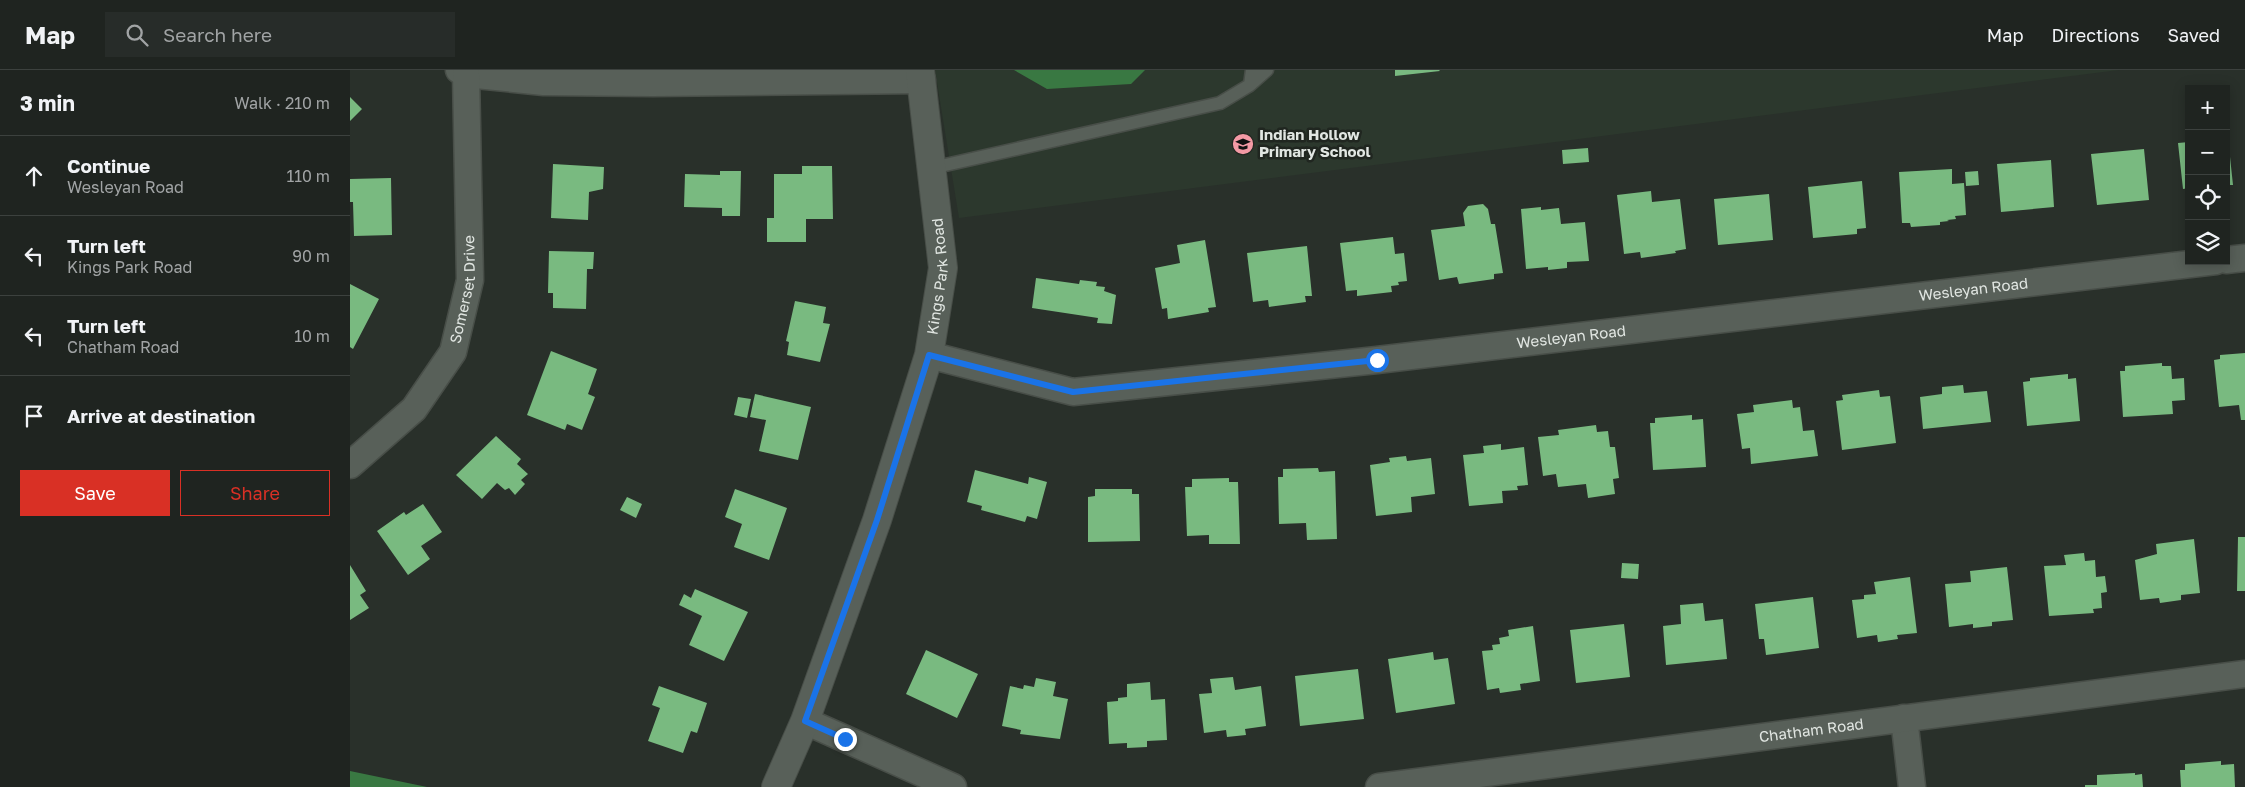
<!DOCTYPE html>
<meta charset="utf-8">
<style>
:root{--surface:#1f2420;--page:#272c29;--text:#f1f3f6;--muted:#a1a4a5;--line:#3c413e;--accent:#d93025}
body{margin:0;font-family:"Golos Text",sans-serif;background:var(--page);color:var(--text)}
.controls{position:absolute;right:15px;top:15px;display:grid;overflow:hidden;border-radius:0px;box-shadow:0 2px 12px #0003}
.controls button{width:45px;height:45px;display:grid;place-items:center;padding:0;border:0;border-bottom:1px solid var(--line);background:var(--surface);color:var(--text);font:25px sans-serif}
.stop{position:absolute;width:15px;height:15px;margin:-11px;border:4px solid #1a73e8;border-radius:50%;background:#fff}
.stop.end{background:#1a73e8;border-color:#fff;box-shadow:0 1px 5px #0008}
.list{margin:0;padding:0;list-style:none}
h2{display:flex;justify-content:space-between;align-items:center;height:65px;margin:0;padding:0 20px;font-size:21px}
h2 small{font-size:16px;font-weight:400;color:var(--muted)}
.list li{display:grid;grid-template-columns:32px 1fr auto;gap:15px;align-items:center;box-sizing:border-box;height:80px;padding:0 20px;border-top:1px solid var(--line)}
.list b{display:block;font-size:19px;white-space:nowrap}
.list p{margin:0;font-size:16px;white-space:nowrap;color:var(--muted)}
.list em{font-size:16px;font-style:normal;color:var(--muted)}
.actions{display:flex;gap:10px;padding:15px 20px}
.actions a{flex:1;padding:11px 0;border:1px solid var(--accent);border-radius:0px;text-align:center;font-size:18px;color:var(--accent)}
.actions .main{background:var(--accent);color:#fff}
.icon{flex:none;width:28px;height:28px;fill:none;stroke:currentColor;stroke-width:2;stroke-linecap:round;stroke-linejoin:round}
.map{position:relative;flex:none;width:1895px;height:717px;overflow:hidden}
header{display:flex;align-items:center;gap:30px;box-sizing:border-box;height:70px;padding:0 25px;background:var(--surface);border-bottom:1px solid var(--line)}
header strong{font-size:24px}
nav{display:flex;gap:28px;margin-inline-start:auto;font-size:18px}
.search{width:350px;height:45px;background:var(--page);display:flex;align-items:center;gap:12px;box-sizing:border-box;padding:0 18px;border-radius:0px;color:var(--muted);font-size:19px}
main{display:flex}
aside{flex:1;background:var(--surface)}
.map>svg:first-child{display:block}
.built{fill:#2c382d}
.forest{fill:#397842}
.building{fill:#79ba80}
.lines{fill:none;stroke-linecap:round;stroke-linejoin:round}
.service-casing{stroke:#484e48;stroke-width:15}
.minor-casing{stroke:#484e48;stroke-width:29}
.tertiary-casing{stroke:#484e48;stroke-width:30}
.service{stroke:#586059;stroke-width:12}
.minor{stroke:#586059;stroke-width:26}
.tertiary{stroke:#586059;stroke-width:28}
.route{stroke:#1a73e8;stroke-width:6}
.labels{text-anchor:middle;stroke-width:5;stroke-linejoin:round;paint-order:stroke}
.poi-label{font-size:15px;font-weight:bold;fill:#e1e6e2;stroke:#202620;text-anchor:start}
.street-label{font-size:15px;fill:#e1e6e2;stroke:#202620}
</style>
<header>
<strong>Map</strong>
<div class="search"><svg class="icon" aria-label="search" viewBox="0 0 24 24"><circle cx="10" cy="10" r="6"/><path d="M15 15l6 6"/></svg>Search here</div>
<nav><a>Map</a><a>Directions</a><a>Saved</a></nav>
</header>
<main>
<aside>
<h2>3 min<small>Walk · 210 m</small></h2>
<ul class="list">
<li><svg class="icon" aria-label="ahead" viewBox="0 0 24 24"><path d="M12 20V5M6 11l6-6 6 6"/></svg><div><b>Continue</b><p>Wesleyan Road</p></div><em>110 m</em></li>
<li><svg class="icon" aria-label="left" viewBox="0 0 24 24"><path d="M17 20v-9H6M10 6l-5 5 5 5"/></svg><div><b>Turn left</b><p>Kings Park Road</p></div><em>90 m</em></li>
<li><svg class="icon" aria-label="left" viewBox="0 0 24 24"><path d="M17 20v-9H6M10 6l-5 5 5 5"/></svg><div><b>Turn left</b><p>Chatham Road</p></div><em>10 m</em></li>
<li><svg class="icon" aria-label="arrive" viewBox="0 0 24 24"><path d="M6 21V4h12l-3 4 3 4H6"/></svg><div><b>Arrive at destination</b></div></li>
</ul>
<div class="actions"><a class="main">Save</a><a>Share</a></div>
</aside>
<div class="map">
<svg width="1895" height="717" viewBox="0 0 1895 717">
<rect width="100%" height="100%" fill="#29302a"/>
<path class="built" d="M585 0H1769L609 148Z"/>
<path class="forest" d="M664 0H795L781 14 697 19Z
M0 701 77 717H0Z"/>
<path class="building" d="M1045 0H1089L1090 1 1045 6Z
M0 27 12 39 0 51Z
M1876 68H1878L1883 115H1876Z
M1839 72V118L1833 119 1828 73Z
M1238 78 1239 92 1213 94 1212 80Z
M1794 79 1799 130 1747 135 1741 84Z
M1701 90 1704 137 1651 142 1647 94Z
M203 94 254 97 253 119 239 122 238 150 201 148Z
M452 96H482L483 149H456V172H417V148H424V104H452Z
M1602 99V114L1614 113 1616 145 1605 146 1606 149 1597 150 1599 151 1590 152V155L1561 157 1560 153H1552L1549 102Z
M370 101H391L390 146H372V138L334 137 335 104 370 105Z
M1628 101 1629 115 1616 116 1615 102Z
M41 108 42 165 4 166 3 132H0V109Z
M1512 111 1516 158 1507 159V164L1463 168 1458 117Z
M1301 121 1302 132 1330 129 1336 179 1325 181 1326 183 1291 188 1290 182 1274 184 1267 125Z
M1419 124 1423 170 1368 175 1364 129Z
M1133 134 1138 139 1141 154H1145L1153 203 1144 204V209L1109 214 1107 207 1089 210 1081 160 1115 156 1113 143 1118 136Z
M1191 137V140L1209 138 1211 154 1235 152 1239 191 1217 192V198L1198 200V197L1176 199 1171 139Z
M1043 167 1045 184 1054 183 1057 211 1048 212 1049 215 1041 216 1042 222 1007 226V220L996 221 990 173Z
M855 170 866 237 858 238 859 242 818 249 817 238 812 239 805 198 830 193 827 175Z
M957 176 962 226H955L956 232 919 237 918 230 903 232 897 183Z
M199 181 244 182 243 199H237L236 239 203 238V223H198Z
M686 208 729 214 730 210 747 212 746 216 755 217 754 221 766 225 762 254 747 253 748 248 682 238Z
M0 214 29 229 3 279 0 277Z
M445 231 476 237 473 253 480 254 470 292 437 285 439 272 436 271Z
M201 281 247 299 238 324 245 327 232 360 217 354 215 360 177 345Z
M1895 283V350H1891L1889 335 1869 337 1864 290 1870 289V285Z
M1812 293V296H1821L1822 309 1834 308 1835 330 1822 331 1823 344 1773 347 1770 301H1775V296Z
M1718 304V309L1726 308 1730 351 1677 356 1673 312 1680 311V308Z
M1613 315 1614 323 1637 321 1641 352 1573 359 1570 327 1592 324V317Z
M1529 320 1530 327 1540 326 1546 373 1492 380 1486 331 1493 330 1492 325Z
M405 324 461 337 448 390 409 381 416 350 400 347Z
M388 327 401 329 397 348 384 345Z
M1442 330 1443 338 1450 337 1453 361 1464 360 1468 386 1401 394 1400 378 1392 379 1387 344 1404 342 1403 335Z
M1342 345V350L1353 349 1356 397 1303 400 1300 353H1305V348Z
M1246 355 1247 362 1258 361 1260 377H1265L1269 408 1263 409 1265 424 1238 428 1236 414 1208 417 1206 404 1193 406 1188 367 1209 365 1208 360Z
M146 366 171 389 167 394 178 404 171 410 175 414 165 425 159 418 155 420 147 413 132 429 106 405Z
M1151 374V380L1174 377 1178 415 1167 416 1168 420 1152 421 1153 433 1119 436 1113 385 1134 383 1133 376Z
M1056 386 1057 391 1081 388 1085 424 1061 427 1062 442 1026 446 1020 395 1040 392 1039 388Z
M968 398 969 402 985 401 987 469 957 470 956 453 929 454 928 407H933V399Z
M625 400 678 414 679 407 697 412 687 449 677 446 675 452 631 440 632 436 617 432Z
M879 408V412H888L890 474H859V465L837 466 835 417H842V409Z
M385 419 437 438 419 490 384 477 392 454 375 447Z
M745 419H782V424H789L790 471 738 472V427L745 426Z
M277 427 292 434 286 448 270 440Z
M73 434 92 462 71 476 80 489 58 505 27 461 54 442 56 445Z
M1888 467H1895V521H1887Z
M1844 469 1850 523 1831 525V530L1810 533 1809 528 1790 530 1785 490 1807 484 1806 474Z
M1734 483 1735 491 1745 490 1746 507 1755 506 1757 522 1751 523 1752 538 1743 539 1744 543 1699 546 1694 496 1716 495 1714 485Z
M1272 493 1289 494 1288 509 1271 508Z
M0 495 16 521 10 525 19 538 0 550Z
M1657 497 1663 550 1642 552V556L1623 558V554L1599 557 1595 514 1621 512 1620 501Z
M1560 507 1567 563 1547 565 1548 569 1528 572 1527 565 1507 568 1502 530 1514 529V525L1526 524 1524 512Z
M345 519 398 542 374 591 339 575 352 546 329 535 334 524 341 528Z
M1463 527 1469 578 1416 585 1414 569H1409L1405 534Z
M1353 533 1355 551 1373 549 1377 589 1316 595 1313 556 1331 554 1330 535Z
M1274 554 1280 607 1226 613 1220 560Z
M1183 556 1190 611 1170 614 1171 620 1150 623 1149 618 1137 620 1132 581 1143 580 1142 575 1150 574 1149 568 1159 566 1158 560Z
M576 580 628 604 607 648 556 624Z
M1083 582 1084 590 1098 588 1105 634 1046 643 1038 589Z
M1008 599 1014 649 950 656 945 606Z
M883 607 885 620 911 616 916 656 895 659 896 665 877 667 876 660 854 663 849 624 862 623 860 609Z
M686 608 706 612 703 626 718 629 710 669 670 664 671 660 652 656 660 616 673 619 674 615 684 617Z
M800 612 801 630 815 629 817 670 797 671V677L777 678V673L759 674 757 632 768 631V628L777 627V614Z
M309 616 357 633 347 663 341 661 333 683 298 671 310 638 302 635Z
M1871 691V695L1884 694 1885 717H1831L1830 700H1835V694Z
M1785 703V705L1792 704 1793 717H1735V715H1747V705Z"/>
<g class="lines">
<g class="service-casing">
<path id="service" d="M900 15 917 0
M582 98 870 33 900 15 902 0"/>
</g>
<g class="minor-casing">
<g id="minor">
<path d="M109 0 116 4 194 12 303 13 572 10"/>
<path d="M1876 190 1895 188"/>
<path id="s1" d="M579 285 723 322 1027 290 1866 191"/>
<path id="s2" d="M0 395 64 339 103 282 120 210 116 4"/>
<path d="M1554 648 1562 717"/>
<path d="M455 651 603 717"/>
<path id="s3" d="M1029 717 1895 604"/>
</g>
</g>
<g class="tertiary-casing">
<g id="tertiary">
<path id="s4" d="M426 717 455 651 527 450 579 285 593 198 570 0"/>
</g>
</g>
<use href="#service" class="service"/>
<use href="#minor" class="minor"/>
<use href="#tertiary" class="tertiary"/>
</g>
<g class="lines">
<path class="route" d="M495 669 455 651 527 450 579 285 723 322 1027 290"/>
</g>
<defs>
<g id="school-disc" transform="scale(1.125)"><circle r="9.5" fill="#f49aa5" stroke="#202620"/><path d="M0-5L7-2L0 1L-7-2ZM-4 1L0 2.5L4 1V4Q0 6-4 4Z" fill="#111"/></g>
</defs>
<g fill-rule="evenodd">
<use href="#school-disc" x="893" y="74"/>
</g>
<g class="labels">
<g class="poi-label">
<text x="909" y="70">Indian Hollow<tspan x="909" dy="17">Primary School</tspan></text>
</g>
<g class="street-label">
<text dy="5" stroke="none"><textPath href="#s4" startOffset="538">Kings Park Road</textPath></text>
<text dy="5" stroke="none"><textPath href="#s2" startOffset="218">Somerset Drive</textPath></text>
<text dy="5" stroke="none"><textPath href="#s1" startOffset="1055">Wesleyan Road</textPath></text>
<text dy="5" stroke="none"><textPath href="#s1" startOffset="650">Wesleyan Road</textPath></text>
<text dy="5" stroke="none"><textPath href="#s3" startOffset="436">Chatham Road</textPath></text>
</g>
</g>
</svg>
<div class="controls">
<button>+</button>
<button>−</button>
<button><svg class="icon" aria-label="locate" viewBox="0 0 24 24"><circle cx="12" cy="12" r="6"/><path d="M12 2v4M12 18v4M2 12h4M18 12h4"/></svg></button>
<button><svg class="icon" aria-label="layers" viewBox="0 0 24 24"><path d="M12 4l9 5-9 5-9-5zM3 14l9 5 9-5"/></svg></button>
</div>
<div class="stop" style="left:1027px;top:290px"></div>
<div class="stop end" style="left:495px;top:669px"></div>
</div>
</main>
